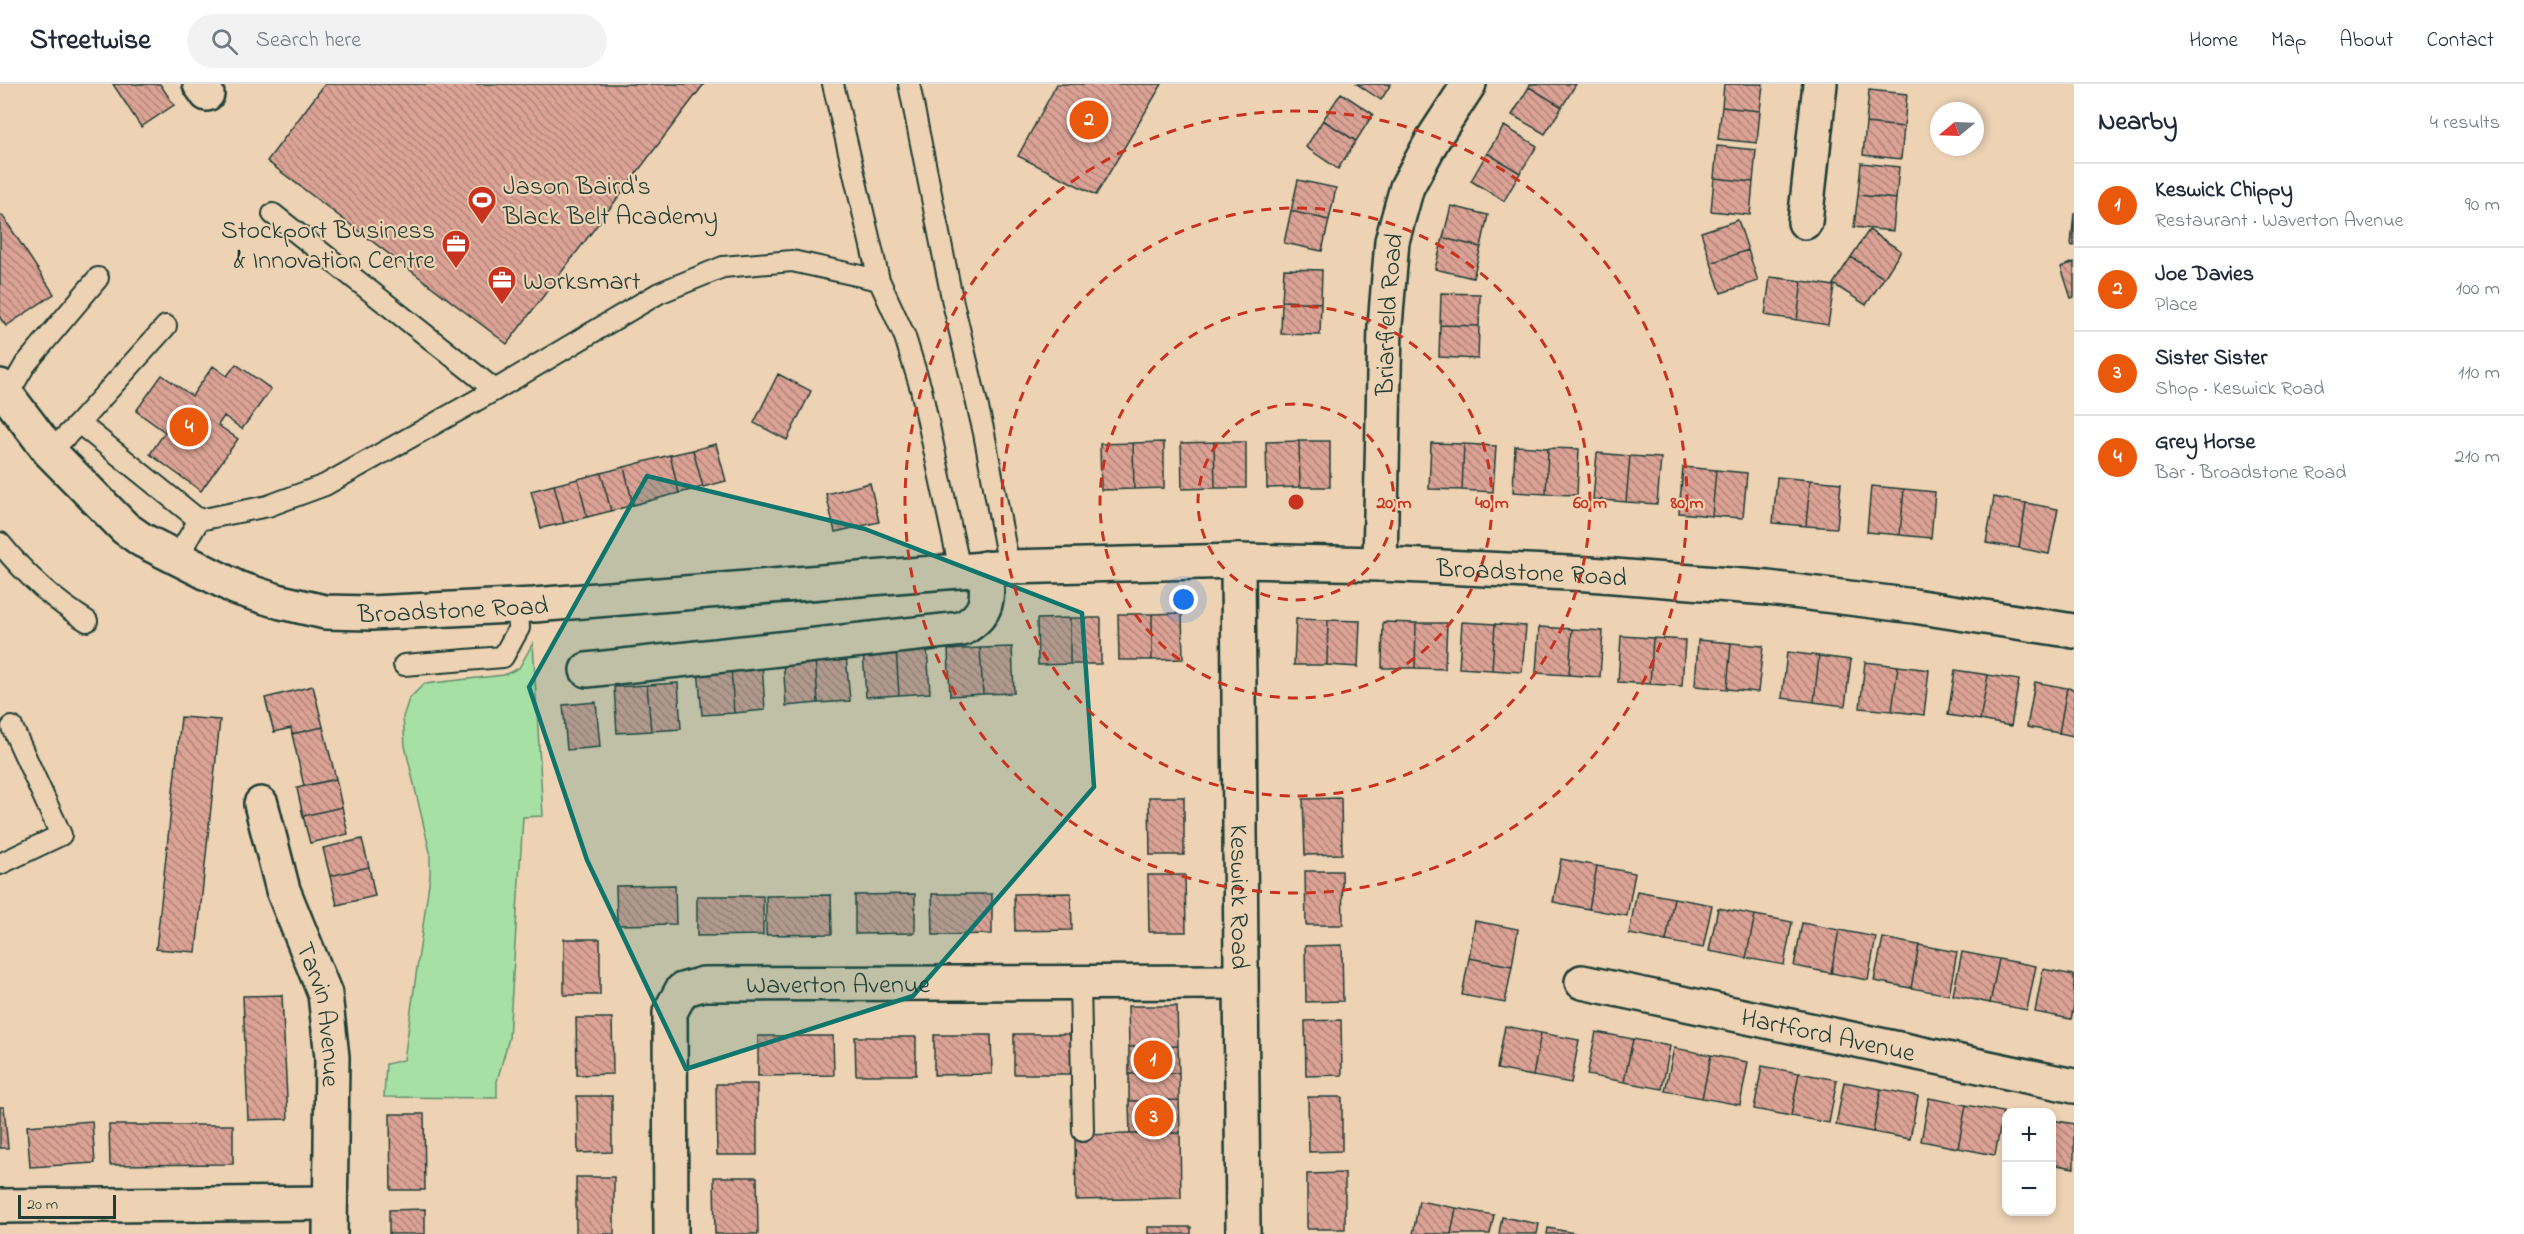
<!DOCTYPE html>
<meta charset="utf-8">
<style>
:root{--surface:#fff;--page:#f2f2f3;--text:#1f2937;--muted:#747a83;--line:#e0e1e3;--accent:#ea580c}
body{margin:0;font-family:"Indie Flower",sans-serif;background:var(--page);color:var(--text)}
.controls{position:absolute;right:18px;bottom:18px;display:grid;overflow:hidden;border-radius:12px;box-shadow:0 3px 9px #0003}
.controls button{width:54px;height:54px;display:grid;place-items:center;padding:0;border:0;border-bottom:2px solid var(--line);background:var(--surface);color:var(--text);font:30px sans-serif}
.compass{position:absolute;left:1930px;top:18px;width:54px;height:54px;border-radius:50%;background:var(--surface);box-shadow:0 3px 9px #0003;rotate:251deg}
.scale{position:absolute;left:18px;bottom:15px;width:98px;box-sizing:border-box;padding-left:6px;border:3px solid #1f3d34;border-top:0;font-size:16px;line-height:21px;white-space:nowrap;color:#1f3d34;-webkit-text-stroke:4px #edd2b4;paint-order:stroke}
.you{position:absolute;left:1184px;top:516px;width:21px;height:21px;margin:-15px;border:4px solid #fff;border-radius:50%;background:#1a73e8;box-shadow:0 0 0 9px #1a73e833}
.badge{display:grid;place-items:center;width:39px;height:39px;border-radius:50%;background:var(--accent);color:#fff;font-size:20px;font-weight:700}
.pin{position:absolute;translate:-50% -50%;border:3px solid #fff;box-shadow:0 2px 6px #0006}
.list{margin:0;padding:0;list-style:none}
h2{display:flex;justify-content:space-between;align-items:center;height:78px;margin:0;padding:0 24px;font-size:26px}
h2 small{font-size:20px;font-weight:400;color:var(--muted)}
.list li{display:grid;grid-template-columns:39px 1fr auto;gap:18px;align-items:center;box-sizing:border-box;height:84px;padding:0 24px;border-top:2px solid var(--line)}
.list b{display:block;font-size:22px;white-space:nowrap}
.list p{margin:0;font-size:20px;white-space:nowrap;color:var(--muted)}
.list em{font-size:20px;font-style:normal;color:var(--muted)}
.icon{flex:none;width:33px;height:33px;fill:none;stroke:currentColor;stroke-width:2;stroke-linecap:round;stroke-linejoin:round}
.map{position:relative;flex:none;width:2074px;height:1150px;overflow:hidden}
header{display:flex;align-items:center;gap:36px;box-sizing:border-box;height:84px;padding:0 30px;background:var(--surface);border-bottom:2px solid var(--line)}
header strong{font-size:28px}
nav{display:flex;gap:33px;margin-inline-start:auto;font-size:21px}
.search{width:420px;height:54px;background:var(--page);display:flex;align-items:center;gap:15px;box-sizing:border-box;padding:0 21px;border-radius:33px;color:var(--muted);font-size:22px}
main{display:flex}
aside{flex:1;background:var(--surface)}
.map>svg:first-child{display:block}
.grass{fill:#a7e0a4;stroke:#638e6c;stroke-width:1.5}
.building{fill:url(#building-back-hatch);stroke:#1f3d34;stroke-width:1.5}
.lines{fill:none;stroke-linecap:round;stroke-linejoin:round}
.lane-casing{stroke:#1f3d34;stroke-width:24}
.street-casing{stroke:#1f3d34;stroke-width:38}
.secondary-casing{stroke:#1f3d34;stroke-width:38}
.lane{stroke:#edd2b4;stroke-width:20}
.street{stroke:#edd2b4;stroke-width:33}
.secondary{stroke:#edd2b4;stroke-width:33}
.marked{fill:#0f766e;fill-opacity:0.2;stroke:#0f766e;stroke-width:4.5;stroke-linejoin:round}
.ring{fill:none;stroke:#c8321e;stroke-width:3;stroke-dasharray:10 8}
.labels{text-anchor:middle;stroke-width:4.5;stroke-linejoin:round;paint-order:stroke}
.poi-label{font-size:26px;fill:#1f3d34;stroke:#edd2b4;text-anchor:start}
.street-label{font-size:26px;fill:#1f3d34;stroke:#edd2b4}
.centre{fill:#c8321e;stroke:#edd2b4;stroke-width:3}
.ring-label{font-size:18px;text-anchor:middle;font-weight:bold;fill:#c8321e;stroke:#edd2b4;stroke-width:4.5;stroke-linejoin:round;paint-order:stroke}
</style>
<header>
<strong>Streetwise</strong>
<div class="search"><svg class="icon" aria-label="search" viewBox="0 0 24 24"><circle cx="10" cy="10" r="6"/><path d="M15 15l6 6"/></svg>Search here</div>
<nav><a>Home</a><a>Map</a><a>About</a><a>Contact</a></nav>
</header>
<main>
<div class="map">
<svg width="2074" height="1150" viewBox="0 0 2074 1150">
<defs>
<pattern id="building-back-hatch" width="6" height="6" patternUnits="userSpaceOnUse" patternTransform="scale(1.5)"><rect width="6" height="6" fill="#dba295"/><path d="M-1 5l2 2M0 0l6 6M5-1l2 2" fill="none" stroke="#b1857a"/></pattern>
</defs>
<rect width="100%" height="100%" fill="#edd2b4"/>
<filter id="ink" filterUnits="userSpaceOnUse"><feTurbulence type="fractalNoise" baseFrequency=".0167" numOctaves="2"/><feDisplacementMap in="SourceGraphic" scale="12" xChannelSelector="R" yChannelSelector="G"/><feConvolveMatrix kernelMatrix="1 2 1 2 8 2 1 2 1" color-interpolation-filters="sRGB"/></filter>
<g filter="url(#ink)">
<path class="grass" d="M533 559 543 732 523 733 509 954 497 997V1014L384 1013 386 980 404 976 430 792V768L405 662 403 633 409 615 424 600 504 591 519 584Z"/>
<path class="building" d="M113 0H160L174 21 141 43Z
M325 0H704L507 260 267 77Z
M1057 0H1162L1096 111 1018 72Z
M1357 0H1391L1381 16Z
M1530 0H1576L1562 23 1529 3Z
M1724 0H1763L1760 27 1722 23Z
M1529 3 1562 23 1545 50 1512 31Z
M1869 6 1907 10 1904 43 1866 39Z
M1341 9 1373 30 1356 57 1323 36Z
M1722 23 1760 27 1757 59 1718 55Z
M1323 36 1356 57 1338 85 1306 63Z
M1866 39 1904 43 1901 75 1863 71Z
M1504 42 1537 62 1520 89 1487 69Z
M1717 62 1756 66 1753 98 1714 94Z
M1487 69 1520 89 1504 117 1471 97Z
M1861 79 1899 83 1896 115 1858 111Z
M1714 94 1753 98 1750 131 1711 127Z
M1298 96 1336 104 1329 136 1291 127Z
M1858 111 1896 115 1893 147 1854 143Z
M1451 122 1488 131 1481 163 1443 154Z
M1291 127 1329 136 1322 167 1284 159Z
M2074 129V162L2071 161Z
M2 131 54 210 6 242 0 234V132Z
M1738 136 1748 166 1711 179 1701 148Z
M1869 146 1901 167 1884 194 1851 173Z
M1443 154 1481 163 1473 194 1435 185Z
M1748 166 1758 197 1721 209 1711 179Z
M1851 173 1884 194 1866 221 1833 200Z
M2074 178V213L2071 214 2061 183Z
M1284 185 1322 186 1321 219 1282 217Z
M1770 193 1802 197 1797 236 1765 231Z
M1802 197 1834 202 1828 241 1797 236Z
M1441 209 1480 210 1479 242 1440 241Z
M1282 217 1321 219 1320 251 1281 250Z
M1440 241 1479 242 1478 275 1439 273Z
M236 280 271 305 242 345 224 332 218 341 238 355 201 407 150 370 165 348 136 327 162 291 192 312 213 282 227 292Z
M778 290 811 307 787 356 754 339Z
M1299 357H1330V403H1300Z
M1299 357 1300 403 1267 404 1266 358Z
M1164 358V404L1134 405 1133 359Z
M1214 358H1246V404H1215Z
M1214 358 1215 404 1182 405 1181 359Z
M1133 359 1134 405 1101 406 1100 360Z
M1431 359 1464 360 1462 406 1429 405Z
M716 360 726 397 703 403 693 366Z
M1464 360 1496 362 1493 408 1462 406Z
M1515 362 1548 364 1546 410 1513 408Z
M1548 364 1579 365 1577 411 1546 410Z
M693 366 703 403 679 409 670 371Z
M1597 369 1630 372 1626 418 1593 415Z
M670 371 679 409 633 421 624 383Z
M1630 372 1661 374 1657 420 1626 418Z
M624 383 633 421 611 427 601 389Z
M1683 383 1716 386 1712 432 1679 429Z
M1716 386 1747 389 1743 434 1712 432Z
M601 389 611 427 587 433 578 395Z
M1777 393 1810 396 1806 442 1773 439Z
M578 395 587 433 564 439 554 401Z
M1810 396 1841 399 1837 444 1806 442Z
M870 399 879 438 835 448 826 410Z
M554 401 564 439 541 444 531 407Z
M1871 402 1904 405 1900 451 1867 448Z
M1904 405 1935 408 1931 454 1900 451Z
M1994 413 2026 419 2019 464 1986 459Z
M2026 419 2058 425 2049 470 2019 464Z
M1182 529 1183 575 1152 576V530Z
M1118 530H1152V576H1119Z
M1070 534H1101V580H1070Z
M1070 534V580L1038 581 1037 535Z
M1296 535 1328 536 1327 581H1294Z
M1328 536 1360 537 1358 583 1327 581Z
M1383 538 1416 539 1415 584H1382Z
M1462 538 1495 540 1492 586 1459 584Z
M1416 539H1447L1445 585 1415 584Z
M1495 540 1526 542 1522 588 1492 586Z
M1539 543 1572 545 1569 591 1536 589Z
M1572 545 1603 547 1600 593 1569 591Z
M1621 552 1653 554 1650 600 1618 598Z
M1653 554 1685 556 1682 602 1650 600Z
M1698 556 1731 559 1727 605 1695 602Z
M1731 559 1763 562 1758 608 1727 605Z
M927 563 930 609 899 611 896 565Z
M1012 563 1014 609 983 610 980 564Z
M980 564 983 610 950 612 948 566Z
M896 565 899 611 866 613 863 567Z
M1787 568 1819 572 1814 618 1782 614Z
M846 571 850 617 818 619 815 573Z
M1819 572 1851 576 1845 622 1814 618Z
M815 573 818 619 786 622 783 575Z
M1865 578 1898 582 1892 627 1860 624Z
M762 580 765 626 734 629 731 583Z
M1898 582 1929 586 1924 631 1892 627Z
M731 583 734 629 702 631 698 585Z
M1955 586 1988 591 1980 636 1948 631Z
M1988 591 2019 596 2011 642 1980 636Z
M2035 598 2067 604 2059 649 2027 643Z
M678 599 681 645 651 647 647 601Z
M647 601 651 647 617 649 614 603Z
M313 602 323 643 292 650 291 644 274 648 265 614Z
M2067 604 2074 605V652L2059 649Z
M596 618 600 663 567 666 563 621Z
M181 633 220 636 196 868 156 865Z
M323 643 336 695 304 702 292 650Z
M336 695 342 723 303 732 297 704Z
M1149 713H1184V771H1150Z
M1341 714 1342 770 1305 771 1303 715Z
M342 723 348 750 310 759 303 732Z
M362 755 369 783 330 792 323 764Z
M1561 775 1597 782 1589 825 1553 818Z
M1597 782 1635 789 1627 832 1589 825Z
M369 783 375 812 337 821 330 792Z
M1305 787H1342L1343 841H1306Z
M1148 791H1185L1186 848H1149Z
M675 801 676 840 617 841 616 802Z
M1637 807 1674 814 1666 857 1629 850Z
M1071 809 1072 846 1015 847 1014 810Z
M915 810V849L855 850V811Z
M932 810H992V850L933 851Z
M831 811 832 850 766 851V812Z
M697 812H763V851L697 852Z
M1674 814 1712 821 1703 864 1666 857Z
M1718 824 1755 831 1746 874 1709 867Z
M1755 831 1792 838 1784 881 1746 874Z
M1475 837 1518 845 1512 882 1469 874Z
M1802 839 1839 846 1831 889 1794 882Z
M1839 846 1876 853 1868 896 1831 889Z
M1883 854 1919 861 1911 904 1874 897Z
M564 855H600V911H564Z
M1342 861 1343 917 1306 918 1305 862Z
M1919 861 1957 868 1949 911 1911 904Z
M1962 868 1999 875 1990 919 1953 911Z
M1469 874 1512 882 1505 919 1462 911Z
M1999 875 2036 882 2027 926 1990 919Z
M2043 885 2074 891V921L2071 935 2035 928Z
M282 911 288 1035 248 1036 243 912Z
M1128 922H1177L1178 962 1129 963Z
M576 934H612L613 990 577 991Z
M1341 936 1342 991 1306 992 1305 937Z
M1505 942 1541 949 1533 992 1497 985Z
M1596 948 1633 955 1624 998 1587 991Z
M1541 949 1579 956 1571 999 1533 992Z
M1014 950H1072L1073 990H1014Z
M934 951H991L992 990 934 991Z
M758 952H833L834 991 758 992Z
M855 953H916V991H856Z
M1633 955 1670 962 1662 1005 1624 998Z
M1178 962 1179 989 1129 990V963Z
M1674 964 1711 971 1702 1014 1665 1007Z
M1711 971 1748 978 1740 1021 1702 1014Z
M1762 982 1799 989 1791 1032 1754 1025Z
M1179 989V1016L1129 1017V990Z
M1799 989 1837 996 1829 1039 1791 1032Z
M1844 998 1881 1005 1873 1048 1836 1041Z
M716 1000H757V1071H717Z
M1881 1005 1918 1012 1910 1055 1873 1048Z
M577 1012H612V1068L578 1069Z
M1308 1013H1342V1067L1309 1068Z
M1929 1014 1966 1021 1958 1064 1921 1057Z
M1179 1016 1180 1049 1130 1050 1129 1017Z
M1966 1021 2003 1028 1995 1071 1958 1064Z
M0 1023H4L8 1064H0Z
M390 1030H424L425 1106H391Z
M2052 1036 2074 1040V1084L2052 1080Z
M92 1037 95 1079 30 1083 27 1042Z
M109 1041H233V1080L110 1081Z
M1180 1049 1181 1114 1076 1116 1075 1051Z
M1345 1089V1145H1307V1090Z
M576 1093H614V1150H576Z
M714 1093H757L758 1150H715Z
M1419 1117 1456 1124 1451 1150H1413Z
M1456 1124 1494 1131 1490 1150H1451Z
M425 1125V1150H389V1126Z
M1502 1133 1539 1140 1537 1150H1499Z
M1148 1143H1191V1150H1148Z
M1548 1144 1580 1150H1547Z"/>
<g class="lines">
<g class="lane-casing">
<path id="lane" d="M833 0 879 196
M909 0 953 219 984 349 1009 483
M273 130 495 306
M7 312 25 281 98 194
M79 339 199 436
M50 368 79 339 166 242
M0 459C25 490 53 516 87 537
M176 475 199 436 268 422 325 401 495 306 659 209 723 183 792 177 879 196 905 253 921 305 960 486
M404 581 503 573 519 544 518 522
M0 780 61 751 12 643
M1080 899 1083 1047"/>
</g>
<g class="street-casing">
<g id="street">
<path d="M200 0 207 10"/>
<path d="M1805 138 1820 0"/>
<path id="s1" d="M1238 477 1243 1150"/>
<path id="s2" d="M1380 480 1385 242 1392 157 1407 103 1433 55 1469 0"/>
<path d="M587 586 962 545C990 529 988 514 985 484"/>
<path id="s3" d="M261 720 283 806 325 910 332 973 330 1150"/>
<path id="s4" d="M1582 898 2074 1002"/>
<path d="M0 1122 330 1119"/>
<path id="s5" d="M671 1150 670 928 682 906 703 900 1240 898"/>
</g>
</g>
<g class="secondary-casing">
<g id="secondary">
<path id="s6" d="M0 302 50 368 125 444 142 456 237 504 281 518 325 528 371 529 534 521 1009 483 1238 477 1380 480 1589 490 1768 504 1914 522 2074 547"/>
</g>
</g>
<use href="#lane" class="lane"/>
<use href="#street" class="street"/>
<use href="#secondary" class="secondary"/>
</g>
</g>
<path class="marked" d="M647 392 865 445 1082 529 1094 703 913 912 686 985 587 776 529 603Z"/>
<g class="ring">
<circle cx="1296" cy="418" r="98"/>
<circle cx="1296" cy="418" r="196"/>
<circle cx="1296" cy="418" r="294"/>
<circle cx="1296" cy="418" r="391"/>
</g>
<defs>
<g id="stadium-pin" transform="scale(1.5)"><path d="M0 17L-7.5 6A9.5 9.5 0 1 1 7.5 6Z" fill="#c8321e" stroke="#edd2b4"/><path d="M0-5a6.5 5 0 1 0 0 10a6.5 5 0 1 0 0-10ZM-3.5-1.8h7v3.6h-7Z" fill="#fff"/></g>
<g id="office-pin" transform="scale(1.5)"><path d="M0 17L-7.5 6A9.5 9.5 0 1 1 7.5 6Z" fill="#c8321e" stroke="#edd2b4"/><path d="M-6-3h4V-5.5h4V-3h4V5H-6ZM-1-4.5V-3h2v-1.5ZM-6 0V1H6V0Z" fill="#fff"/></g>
</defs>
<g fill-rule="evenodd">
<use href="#stadium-pin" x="482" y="116"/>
<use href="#office-pin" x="456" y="160"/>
<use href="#office-pin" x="502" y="196"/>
</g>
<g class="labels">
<g class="poi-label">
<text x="503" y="110">Jason Baird's<tspan x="503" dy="30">Black Belt Academy</tspan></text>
<text x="435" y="154" text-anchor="end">Stockport Business<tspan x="435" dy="30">&amp; Innovation Centre</tspan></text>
<text x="523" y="205">Worksmart</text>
</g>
<g class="street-label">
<text dy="9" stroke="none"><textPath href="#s2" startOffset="250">Briarfield Road</textPath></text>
<text dy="9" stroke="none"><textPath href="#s6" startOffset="1617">Broadstone Road</textPath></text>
<text dy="9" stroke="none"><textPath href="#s6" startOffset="536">Broadstone Road</textPath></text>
<text dy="9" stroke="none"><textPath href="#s1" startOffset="336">Keswick Road</textPath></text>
<text dy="9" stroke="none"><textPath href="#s5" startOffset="404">Waverton Avenue</textPath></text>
<text dy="9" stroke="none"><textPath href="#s3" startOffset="220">Tarvin Avenue</textPath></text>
<text dy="9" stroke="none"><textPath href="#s4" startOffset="252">Hartford Avenue</textPath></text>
</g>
</g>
<circle cx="1296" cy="418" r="9" class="centre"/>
<g class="ring-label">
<text x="1394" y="424">20 m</text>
<text x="1492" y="424">40 m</text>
<text x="1590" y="424">60 m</text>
<text x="1687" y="424">80 m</text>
</g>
</svg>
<div class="controls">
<button>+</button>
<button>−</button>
</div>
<svg class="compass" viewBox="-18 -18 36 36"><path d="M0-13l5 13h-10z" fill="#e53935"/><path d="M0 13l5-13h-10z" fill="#747a83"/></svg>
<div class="scale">20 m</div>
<div class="you"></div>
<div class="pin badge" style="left:1153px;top:976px">1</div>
<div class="pin badge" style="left:1089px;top:36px">2</div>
<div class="pin badge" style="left:1154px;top:1033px">3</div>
<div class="pin badge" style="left:189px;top:343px">4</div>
</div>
<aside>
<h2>Nearby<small>4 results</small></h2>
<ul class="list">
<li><span class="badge">1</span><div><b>Keswick Chippy</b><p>Restaurant · Waverton Avenue</p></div><em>90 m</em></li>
<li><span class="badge">2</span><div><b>Joe Davies</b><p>Place</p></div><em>100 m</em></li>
<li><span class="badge">3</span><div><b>Sister Sister</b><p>Shop · Keswick Road</p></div><em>110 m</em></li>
<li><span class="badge">4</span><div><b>Grey Horse</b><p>Bar · Broadstone Road</p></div><em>210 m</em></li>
</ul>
</aside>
</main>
